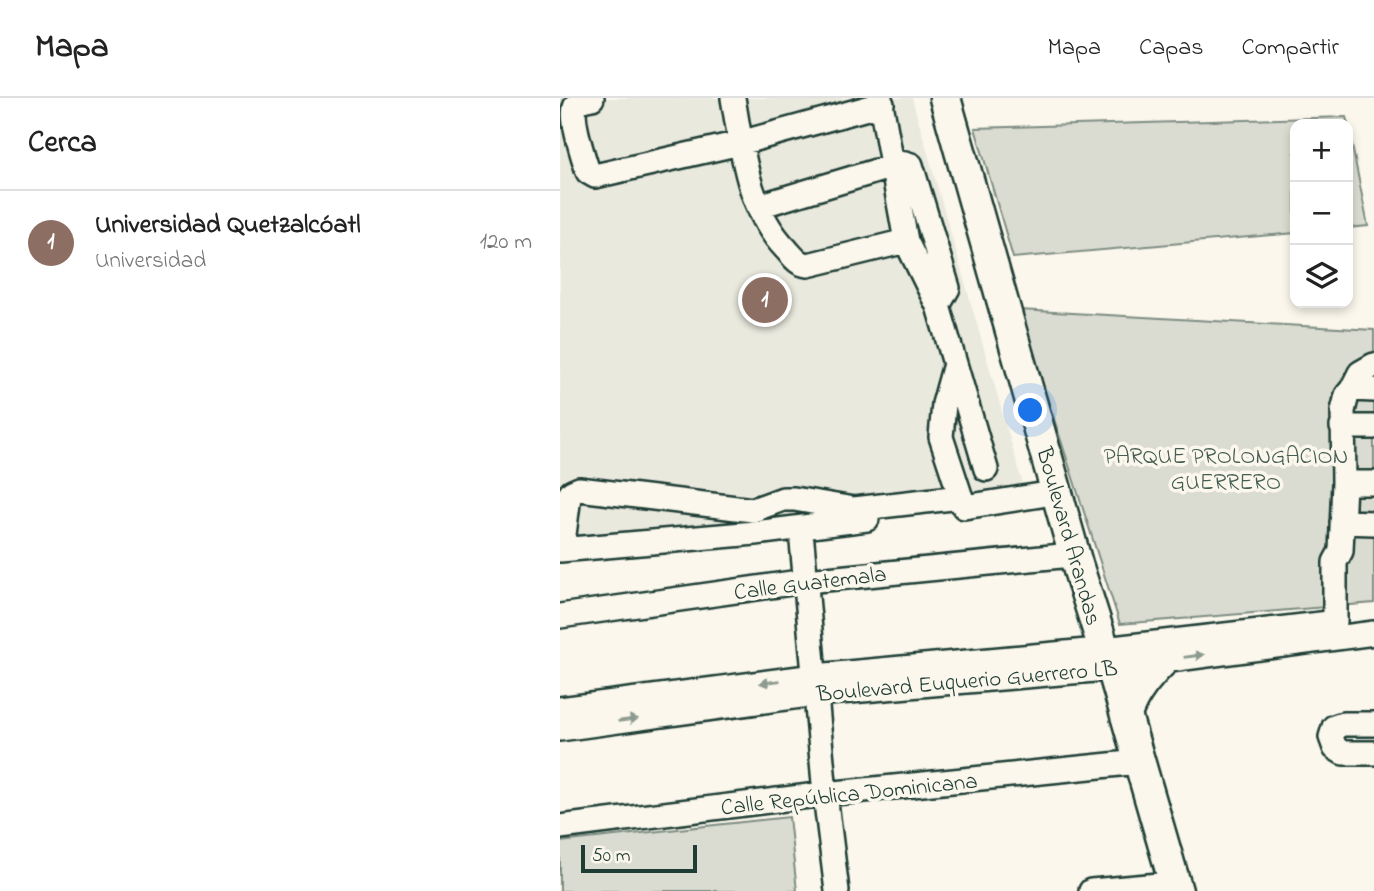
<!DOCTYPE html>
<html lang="es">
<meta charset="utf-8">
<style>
:root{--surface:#fff;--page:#f6f6f6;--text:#222;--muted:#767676;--line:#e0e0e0;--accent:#1f3d34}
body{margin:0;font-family:"Indie Flower",sans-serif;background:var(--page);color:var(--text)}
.controls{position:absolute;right:21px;top:21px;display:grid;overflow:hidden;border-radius:14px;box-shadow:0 4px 10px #0003}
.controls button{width:63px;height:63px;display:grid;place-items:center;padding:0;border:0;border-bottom:2px solid var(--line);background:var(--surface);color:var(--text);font:35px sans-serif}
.scale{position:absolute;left:21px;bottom:18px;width:116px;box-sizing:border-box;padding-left:7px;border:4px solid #1f3d34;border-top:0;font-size:19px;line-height:24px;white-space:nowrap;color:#1f3d34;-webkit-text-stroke:5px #fbf7ec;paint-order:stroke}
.you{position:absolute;left:471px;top:313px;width:24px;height:24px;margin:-18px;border:5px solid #fff;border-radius:50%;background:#1a73e8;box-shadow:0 0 0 10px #1a73e833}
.badge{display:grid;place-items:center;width:46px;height:46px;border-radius:50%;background:var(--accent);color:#fff;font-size:23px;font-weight:700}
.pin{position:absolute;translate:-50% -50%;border:4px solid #fff;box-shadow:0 2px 7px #0006}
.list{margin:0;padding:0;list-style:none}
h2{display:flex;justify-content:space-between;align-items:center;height:91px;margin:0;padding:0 28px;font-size:30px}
h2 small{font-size:23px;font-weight:400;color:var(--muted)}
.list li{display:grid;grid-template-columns:46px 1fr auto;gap:21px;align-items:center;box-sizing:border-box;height:105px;padding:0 28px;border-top:2px solid var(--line)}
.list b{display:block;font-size:26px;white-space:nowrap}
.list p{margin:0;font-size:23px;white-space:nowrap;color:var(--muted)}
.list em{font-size:23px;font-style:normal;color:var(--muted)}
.icon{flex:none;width:38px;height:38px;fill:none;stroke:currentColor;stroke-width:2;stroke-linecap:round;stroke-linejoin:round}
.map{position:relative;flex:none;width:814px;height:793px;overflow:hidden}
header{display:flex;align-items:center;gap:42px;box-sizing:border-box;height:98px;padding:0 35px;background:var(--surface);border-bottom:2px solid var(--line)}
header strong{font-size:33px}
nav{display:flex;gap:38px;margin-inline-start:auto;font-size:24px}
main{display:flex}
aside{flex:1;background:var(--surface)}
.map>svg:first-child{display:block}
.built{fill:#eae9de}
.green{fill:#dbdcd1;stroke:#7d8c82;stroke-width:2}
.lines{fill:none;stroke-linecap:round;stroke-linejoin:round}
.minor-casing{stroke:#1f3d34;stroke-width:28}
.major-casing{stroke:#1f3d34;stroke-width:35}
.minor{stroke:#fbf7ec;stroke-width:23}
.major{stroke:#fbf7ec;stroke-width:30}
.oneway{fill:#8d9a90}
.labels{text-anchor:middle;stroke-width:7;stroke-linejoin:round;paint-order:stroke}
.park-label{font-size:23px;fill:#455d53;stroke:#fbf7ec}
.street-label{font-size:23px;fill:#1f3d34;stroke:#fbf7ec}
</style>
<header>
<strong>Mapa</strong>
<nav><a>Mapa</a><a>Capas</a><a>Compartir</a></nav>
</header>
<main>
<aside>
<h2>Cerca<small></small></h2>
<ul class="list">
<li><span class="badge" style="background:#8d6e63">1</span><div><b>Universidad Quetzalcóatl</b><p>Universidad</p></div><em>120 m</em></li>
</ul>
</aside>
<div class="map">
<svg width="814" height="793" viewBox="0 0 814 793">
<rect width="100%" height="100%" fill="#fbf7ec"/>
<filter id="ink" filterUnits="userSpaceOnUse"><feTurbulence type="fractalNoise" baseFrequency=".0143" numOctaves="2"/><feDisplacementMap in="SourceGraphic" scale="14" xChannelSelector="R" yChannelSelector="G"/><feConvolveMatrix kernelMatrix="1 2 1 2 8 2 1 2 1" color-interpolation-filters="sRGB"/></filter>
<g filter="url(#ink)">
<path class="built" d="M0 0H352L468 404 0 450Z"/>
<path class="green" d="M786 19 788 26H735V135L453 160 415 30Z
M788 27 808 128 788 130Z
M459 212 814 232V505L560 526Z
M229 719 237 793H0V744Z"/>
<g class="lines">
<g class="minor-casing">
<path id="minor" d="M32 0C26 1 20 2 16 7 9 17 24 61 28 74L35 78 180 45 322 6
M173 0C182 52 188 113 227 152 234 160 238 166 248 167L346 143 320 0
M199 108 333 68 345 65 351 67 388 190 378 208
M346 143 378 208 426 371
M395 266 384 306 381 339 404 409 481 397
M792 291 800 275 814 267
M782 329H814
M784 385H814
M782 424 814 425
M242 444 265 696 277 793
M0 452 195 435 307 421
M2 452 9 398 12 394 19 391 193 412 223 401H234L294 411 401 399
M0 518 246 483 501 458
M775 524V464L781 453 784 385 783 313 787 297 792 291 814 292
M0 611 255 578 527 553 769 525
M814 626H783L774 629 771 639 775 650 783 655H814
M0 631 256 596 535 572 814 535
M0 729 265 696 579 664
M531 793 599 787"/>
</g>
<g class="major-casing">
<path id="major" d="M385 0 517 466 544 551 552 569 617 793
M566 618C572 596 588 578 604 562"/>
</g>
<use href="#minor" class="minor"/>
<use href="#major" class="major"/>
</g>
<defs><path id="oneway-solid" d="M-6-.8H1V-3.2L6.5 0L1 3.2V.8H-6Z" transform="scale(1.75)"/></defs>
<g class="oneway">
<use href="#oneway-solid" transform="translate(634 558) rotate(-8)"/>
<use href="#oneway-solid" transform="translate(210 584) rotate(173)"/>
<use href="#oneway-solid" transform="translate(68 622) rotate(-8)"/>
</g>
</g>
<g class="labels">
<g class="park-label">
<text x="666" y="365">PARQUE PROLONGACION<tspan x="666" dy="26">GUERRERO</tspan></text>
</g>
<g class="street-label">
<text transform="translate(510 438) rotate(74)" y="8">Boulevard Arandas</text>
<text transform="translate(250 484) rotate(-7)" y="8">Calle Guatemala</text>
<text transform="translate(407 582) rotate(-5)" y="8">Boulevard Euquerio Guerrero LB</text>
<text transform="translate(289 695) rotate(-6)" y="8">Calle República Dominicana</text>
</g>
</g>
</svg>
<div class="controls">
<button>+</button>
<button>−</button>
<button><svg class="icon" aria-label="layers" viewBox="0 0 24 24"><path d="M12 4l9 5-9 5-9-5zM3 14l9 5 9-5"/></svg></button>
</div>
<div class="scale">50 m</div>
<div class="you"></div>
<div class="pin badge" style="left:205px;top:202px;background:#8d6e63">1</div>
</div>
</main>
